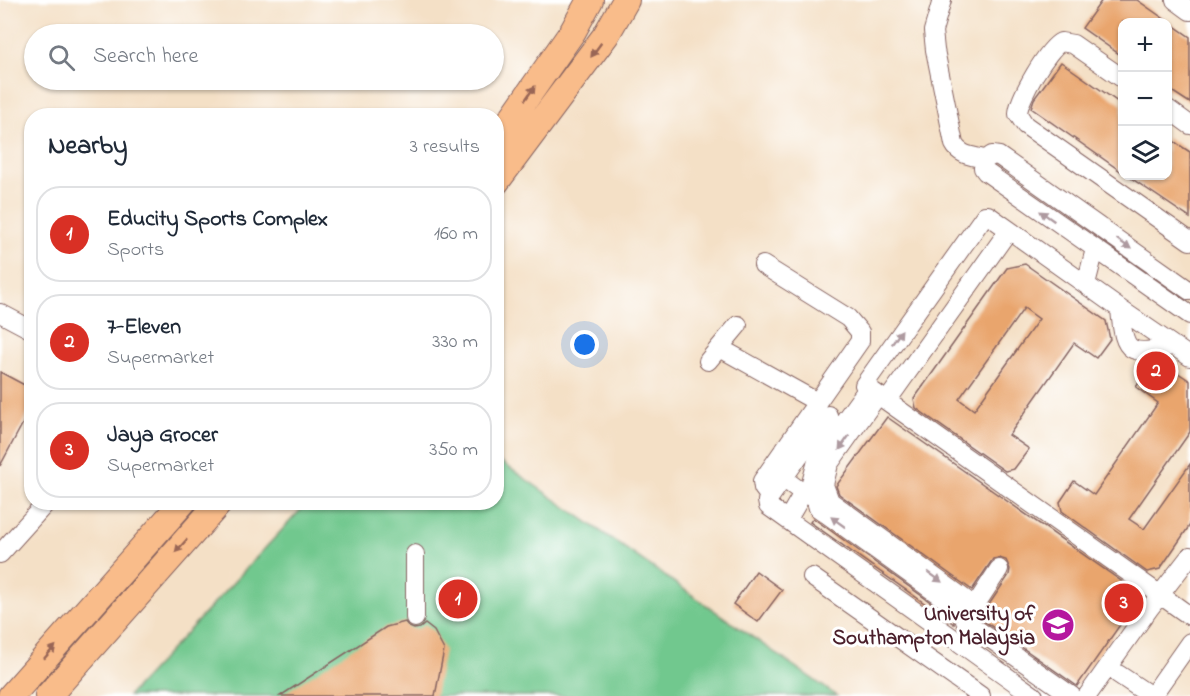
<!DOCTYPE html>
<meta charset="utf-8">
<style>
:root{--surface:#fff;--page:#f6f6f7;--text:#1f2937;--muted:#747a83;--line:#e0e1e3;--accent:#d93025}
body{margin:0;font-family:"Indie Flower",sans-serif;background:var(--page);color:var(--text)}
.controls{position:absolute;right:18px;top:18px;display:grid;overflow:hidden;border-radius:12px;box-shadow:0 2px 4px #0004}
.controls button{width:54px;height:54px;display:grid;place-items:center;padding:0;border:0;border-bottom:2px solid var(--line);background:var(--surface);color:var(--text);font:30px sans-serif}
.you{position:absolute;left:585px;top:345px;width:21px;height:21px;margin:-15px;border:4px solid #fff;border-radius:50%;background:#1a73e8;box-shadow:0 0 0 9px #1a73e833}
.badge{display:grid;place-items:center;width:39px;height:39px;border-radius:50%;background:var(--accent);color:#fff;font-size:20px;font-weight:700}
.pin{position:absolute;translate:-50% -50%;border:3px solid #fff;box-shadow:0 2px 6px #0006}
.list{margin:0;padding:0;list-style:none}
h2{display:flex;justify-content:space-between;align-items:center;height:78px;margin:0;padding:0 24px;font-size:26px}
h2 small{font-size:20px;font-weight:400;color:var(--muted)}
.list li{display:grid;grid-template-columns:39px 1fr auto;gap:18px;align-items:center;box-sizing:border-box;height:96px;margin:0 12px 12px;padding:0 12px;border:2px solid var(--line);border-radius:24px}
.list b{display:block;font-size:22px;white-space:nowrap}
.list p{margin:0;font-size:20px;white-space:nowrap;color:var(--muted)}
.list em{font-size:20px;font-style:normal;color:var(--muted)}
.icon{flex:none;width:33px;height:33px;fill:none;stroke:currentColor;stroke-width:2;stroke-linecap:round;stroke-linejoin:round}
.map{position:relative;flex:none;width:1190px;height:696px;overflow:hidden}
.search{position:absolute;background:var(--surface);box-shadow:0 2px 4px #0004;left:24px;top:24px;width:480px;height:66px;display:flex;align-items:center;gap:15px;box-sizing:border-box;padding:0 21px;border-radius:33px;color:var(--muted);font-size:22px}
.panel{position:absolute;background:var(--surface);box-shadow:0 2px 4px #0004;left:24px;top:108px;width:480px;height:402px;border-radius:24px}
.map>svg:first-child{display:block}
.green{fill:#71c88e;stroke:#5e745c;stroke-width:1.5}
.building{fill:#e9a56d;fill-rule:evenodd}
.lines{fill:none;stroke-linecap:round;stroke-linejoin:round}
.minor-casing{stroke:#866361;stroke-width:20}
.highway-casing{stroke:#866361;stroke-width:28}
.minor{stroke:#fff;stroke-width:18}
.highway{stroke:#f9bc8a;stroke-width:26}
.oneway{fill:#996656}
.oneway2{fill:#ae9aa0}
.labels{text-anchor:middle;stroke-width:6;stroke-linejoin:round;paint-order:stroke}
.poi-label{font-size:21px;font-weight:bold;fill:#4a1f2b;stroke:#fff;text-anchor:end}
</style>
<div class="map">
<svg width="1190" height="696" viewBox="0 0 1190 696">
<rect width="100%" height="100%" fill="#fff"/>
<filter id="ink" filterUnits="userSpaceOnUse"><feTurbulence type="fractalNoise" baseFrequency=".0167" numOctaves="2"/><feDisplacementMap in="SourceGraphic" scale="12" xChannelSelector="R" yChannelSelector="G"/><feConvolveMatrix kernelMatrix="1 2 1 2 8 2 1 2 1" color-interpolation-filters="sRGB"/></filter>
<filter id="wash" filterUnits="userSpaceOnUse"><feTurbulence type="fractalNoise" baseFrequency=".008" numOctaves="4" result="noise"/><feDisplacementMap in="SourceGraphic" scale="24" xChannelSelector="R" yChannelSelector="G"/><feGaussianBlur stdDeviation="1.35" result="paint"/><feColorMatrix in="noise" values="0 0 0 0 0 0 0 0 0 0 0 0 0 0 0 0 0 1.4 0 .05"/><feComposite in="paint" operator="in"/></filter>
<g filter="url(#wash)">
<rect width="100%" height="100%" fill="#f4e0c6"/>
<path class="green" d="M497 459 837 696H128L307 503 496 502Z"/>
<g id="blocks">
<path class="building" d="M1102 0H1137L1190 37V103L1167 88V22H1122V56L1082 28Z
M1061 62 1122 105V172L1031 108 1034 99Z
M1167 137 1190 152V218L1128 176H1167Z
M1025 264 1106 321 1110 339 1096 358 1074 343 1009 435 1029 449 1014 469 1005 471 916 408 914 399 1007 268ZM1024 308 1039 319 974 410 959 399Z
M1166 365 1190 381V432L1129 519 1144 529 1190 464V525L1160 569 1147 572 1062 511 1060 502 1074 481 1094 495 1158 403 1136 387 1149 367Z
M0 372 32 389V406L0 466Z
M887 417 1141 595 1077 686 980 618 1009 575 1010 569 1006 560 999 558 993 559 972 590 839 494 836 486Z
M813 518 954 619V624L810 522Z
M756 571 782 590 758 622 733 604Z
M405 622 409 627 414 629 420 628 425 624 434 631 444 650 435 696H280L386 627Z"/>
</g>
</g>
<g filter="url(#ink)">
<use href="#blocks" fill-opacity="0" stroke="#866361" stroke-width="1.5"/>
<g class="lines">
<g class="minor-casing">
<path id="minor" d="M942 0 933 31 935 50 954 144C960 156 973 156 985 159
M1175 0 1190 11
M1122 78 1073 44 1061 42C1048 48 1018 99 1018 114L1025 125 1190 241
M1168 109 1190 125
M763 265 848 318 860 332V341L762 481 763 488 770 497
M1086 284 1095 249
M1190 291 999 156 992 155 984 161 983 168 986 172 1190 315
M1120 309C1124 356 1130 355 1173 346
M0 313 32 330
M720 348 817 402
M1190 357 1120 309 988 215H985L864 385 1190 616
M708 361 738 325
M868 388 818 457 811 483 818 508 957 608 965 599 830 501 824 485 829 464 878 395
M887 401 1009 230
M828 415 770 497 767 501 768 506 1034 696
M783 478 803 493 788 519
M0 554 47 502
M415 554V618
M999 569 965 621 1072 696
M812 577 981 696
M1118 674 1151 696
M1087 696 1149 609 1190 556
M1152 696 1190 642"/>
</g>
<g class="highway-casing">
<path id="highway" d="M496 141 573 31 590 0
M496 182 606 35 626 0
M11 696 183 502
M48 696 220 502"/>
</g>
<use href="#minor" class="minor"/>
<use href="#highway" class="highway"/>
</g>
<defs><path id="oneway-solid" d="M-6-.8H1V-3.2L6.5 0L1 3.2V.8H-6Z" transform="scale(1.5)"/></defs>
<g class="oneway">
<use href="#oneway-solid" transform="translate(596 50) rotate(126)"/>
<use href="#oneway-solid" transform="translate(530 93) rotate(-55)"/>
<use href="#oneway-solid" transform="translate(181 546) rotate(132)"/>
<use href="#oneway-solid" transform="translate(50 652) rotate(-48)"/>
</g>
<g class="oneway2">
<use href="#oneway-solid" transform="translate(1047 216) rotate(-145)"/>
<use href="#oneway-solid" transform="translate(1124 244) rotate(35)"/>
<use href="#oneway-solid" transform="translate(897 337) rotate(-55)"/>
<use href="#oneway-solid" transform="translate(844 443) rotate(125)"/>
<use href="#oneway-solid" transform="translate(838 522) rotate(-144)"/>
<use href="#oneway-solid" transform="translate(935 577) rotate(36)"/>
</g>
</g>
<defs>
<g id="university-disc" transform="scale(1.725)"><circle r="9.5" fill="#b5179e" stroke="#fff"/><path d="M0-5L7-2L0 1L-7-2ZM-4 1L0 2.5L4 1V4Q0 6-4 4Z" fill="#fff"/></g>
</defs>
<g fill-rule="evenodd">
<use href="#university-disc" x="1058" y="625"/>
</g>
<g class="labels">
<g class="poi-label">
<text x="1035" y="620">University of<tspan x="1035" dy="24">Southampton Malaysia</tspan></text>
</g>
</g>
</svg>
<div class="controls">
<button>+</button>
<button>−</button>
<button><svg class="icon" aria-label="layers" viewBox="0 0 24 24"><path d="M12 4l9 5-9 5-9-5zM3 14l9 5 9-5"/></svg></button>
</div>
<div class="you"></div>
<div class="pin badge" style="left:458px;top:599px">1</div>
<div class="pin badge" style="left:1156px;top:371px">2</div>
<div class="pin badge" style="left:1124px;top:603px">3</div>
<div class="search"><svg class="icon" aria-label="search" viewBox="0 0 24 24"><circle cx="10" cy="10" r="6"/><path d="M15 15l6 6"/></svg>Search here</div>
<section class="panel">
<h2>Nearby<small>3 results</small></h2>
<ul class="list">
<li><span class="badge">1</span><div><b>Educity Sports Complex</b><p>Sports</p></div><em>160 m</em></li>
<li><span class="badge">2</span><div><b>7-Eleven</b><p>Supermarket</p></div><em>330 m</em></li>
<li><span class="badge">3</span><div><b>Jaya Grocer</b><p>Supermarket</p></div><em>350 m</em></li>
</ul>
</section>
</div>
